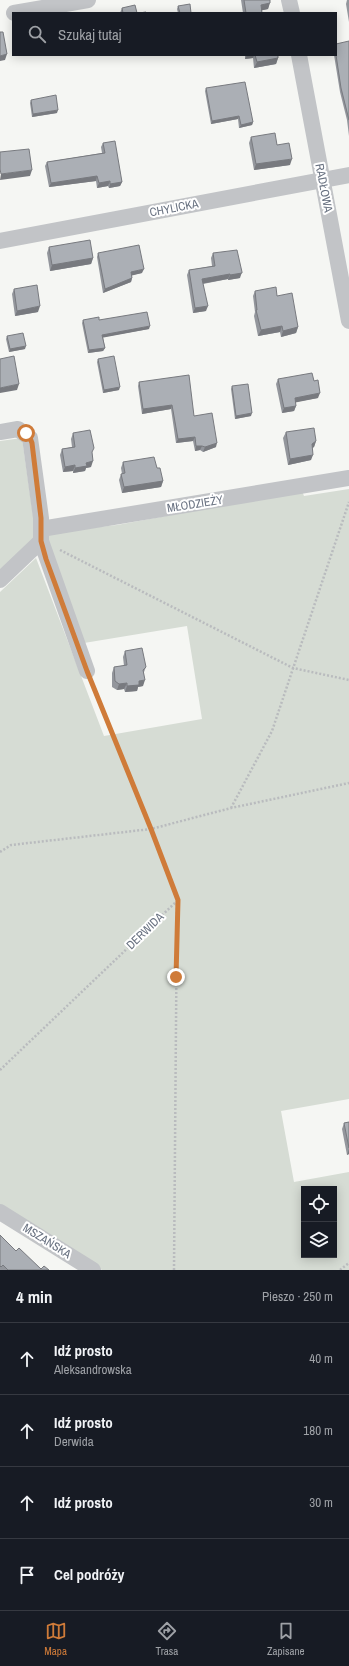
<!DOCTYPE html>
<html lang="pl">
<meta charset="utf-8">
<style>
:root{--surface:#171b24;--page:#20242c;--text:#f1f3f6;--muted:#9ea1a6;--line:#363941;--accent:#cf7b39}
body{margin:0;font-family:"Archivo Narrow",sans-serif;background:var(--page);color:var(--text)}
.controls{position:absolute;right:12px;bottom:12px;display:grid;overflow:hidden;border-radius:0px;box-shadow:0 2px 10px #0003}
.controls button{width:36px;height:36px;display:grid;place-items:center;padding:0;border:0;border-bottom:1px solid var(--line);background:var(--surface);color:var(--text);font:20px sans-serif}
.stop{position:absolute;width:12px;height:12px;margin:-9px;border:3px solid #cf7b39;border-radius:50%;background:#fff}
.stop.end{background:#cf7b39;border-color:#fff;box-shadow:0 1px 4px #0008}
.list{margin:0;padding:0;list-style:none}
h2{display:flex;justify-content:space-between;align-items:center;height:52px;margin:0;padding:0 16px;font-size:17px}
h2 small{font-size:13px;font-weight:400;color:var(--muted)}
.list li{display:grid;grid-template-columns:26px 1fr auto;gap:12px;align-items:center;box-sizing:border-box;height:72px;padding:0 16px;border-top:1px solid var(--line)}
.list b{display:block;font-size:15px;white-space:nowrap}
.list p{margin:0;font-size:13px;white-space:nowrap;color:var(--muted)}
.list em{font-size:13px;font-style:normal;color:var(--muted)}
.icon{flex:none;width:22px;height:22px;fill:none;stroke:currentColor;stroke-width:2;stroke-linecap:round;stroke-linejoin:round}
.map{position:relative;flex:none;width:349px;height:1270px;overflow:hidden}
.search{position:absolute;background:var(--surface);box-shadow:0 2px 10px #0003;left:12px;right:12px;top:12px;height:44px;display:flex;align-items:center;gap:10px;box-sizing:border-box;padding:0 14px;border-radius:0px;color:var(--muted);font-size:15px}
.sheet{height:340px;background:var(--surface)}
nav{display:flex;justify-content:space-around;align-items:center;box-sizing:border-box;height:56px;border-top:1px solid var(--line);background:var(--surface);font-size:11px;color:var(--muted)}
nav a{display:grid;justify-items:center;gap:2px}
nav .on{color:var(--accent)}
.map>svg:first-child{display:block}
.green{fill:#d6dcd4;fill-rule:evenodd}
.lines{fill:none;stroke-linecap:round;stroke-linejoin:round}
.path{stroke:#b9bbbe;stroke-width:2.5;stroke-dasharray:2 2;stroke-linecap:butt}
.minor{stroke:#c2c4c7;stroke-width:16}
.wall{fill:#93969c}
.shaded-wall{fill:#787a7f}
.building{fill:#abafb5;stroke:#787a7f}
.route{stroke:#cf7b39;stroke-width:5}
.labels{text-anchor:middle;stroke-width:4;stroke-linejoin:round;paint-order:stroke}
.street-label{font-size:12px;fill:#687180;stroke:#fff}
</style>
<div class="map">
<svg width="349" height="1270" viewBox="0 0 349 1270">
<rect width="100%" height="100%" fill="#f5f6f3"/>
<path class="green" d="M22 438 36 536 0 572V441Z
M349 489V1099L281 1111 294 1182 349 1172V1270H102L0 1207V592L36 558 104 736 202 719 187 626 84 643 44 533 117 525 302 491 304 496ZM304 1189H334V1255H304Z"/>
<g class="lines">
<path class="path" d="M60 550 293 668 349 680
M231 808 272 731 349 502
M0 852 11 845 151 829 231 808 349 783
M0 1070 178 900 151 829 93 685
M174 1270 177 901
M340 1270 349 1263"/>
<path class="minor" d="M289 0 292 13
M14 13 88 0
M299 55 349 321
M0 241 349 175
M0 432 18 429 30 438 41 518V541L87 671
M41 529 349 478
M0 580 41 541
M0 1212 93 1270"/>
</g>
<path class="wall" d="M241 0H270L268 9 262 10V13H243Z
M347 0H349V22L346 4Z
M178 6 191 13H178L177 9Z
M122 8 137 13H120Z
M349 41V136L347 120 340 92 334 55H336Z
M245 55H278V58L276 64 254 68 253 58 245 59Z
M206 88 253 122 252 125 239 128 238 119 211 124 205 91Z
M31 100 57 113 32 117 30 103Z
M251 137 277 145 290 165 254 170 249 143Z
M103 143 122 182 120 186 109 188 108 186 97 188 96 181 49 187 45 166 47 162 102 153 101 147Z
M49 247 93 258 91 264 50 271 47 253Z
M98 253 142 273 132 275V278L131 282 103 293 97 257Z
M213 253 240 278 228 280V279L203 284 206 311 193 313 187 275 189 270 212 266 211 258Z
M14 289 38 312 15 316 12 294Z
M255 291 277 296 298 327 296 333 281 337 280 332 258 336 254 316 255 312 253 296Z
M83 320H99L149 329 103 337 105 348 103 351 88 353 82 323Z
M7 336 25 349 9 352 6 339Z
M98 359 119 390 103 393 97 362Z
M278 379 314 381 318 398 295 402 296 406 294 411 282 413 276 384Z
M139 382 194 416 216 447 203 452 200 450 195 451 193 441 176 443 171 409 142 414 138 386Z
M232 386 251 416 235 419 231 389Z
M286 432 316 441 314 447 312 448 311 460 288 465 283 438Z
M73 433 92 453 91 467 86 468 85 471 73 473V471L63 472 60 455 62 449 72 447 71 439Z
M123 462 157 468 163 481 161 487 122 493 119 480 121 474H122L121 468Z
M125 651 146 667 144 672 143 686 138 687 137 691 125 692 124 689 117 690 112 687V673L114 667 124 666 123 657Z
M349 1122V1154L347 1155 342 1129 344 1123Z
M0 1235 16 1251 41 1269 49 1270H0Z"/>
<path class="shaded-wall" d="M270 3 268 9 259 11 261 5Z
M7 54 5 60 0 61V56Z
M247 55H254L253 58 245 59Z
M278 58 276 64 254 68 257 62Z
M58 110 57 113 32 117 33 114Z
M239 116 238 119 211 124 212 121Z
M253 122 252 125 239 128 241 125Z
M292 159 290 165 254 170 256 164Z
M32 170 30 176 0 180 1 174Z
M97 176 96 181 49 187 51 183Z
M110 181 108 186 97 188 99 183Z
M122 182 120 186 109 188 110 184Z
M93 258 91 264 50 271 52 265Z
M144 269 142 273 130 276 131 272Z
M242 272 240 278 228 280 230 275Z
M230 274 228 279 200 284 202 279Z
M132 278 131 282 103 293 105 289Z
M40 306 38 312 15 316 17 311Z
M208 306 206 311 193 313 195 308Z
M150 326 149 329 101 338 102 335Z
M282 326 280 332 258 336 261 330Z
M298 327 296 333 281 337 283 331Z
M26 346 25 349 9 352 10 349Z
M105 348 103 351 88 353 89 350Z
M19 384 17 390 0 393V388Z
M120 387 119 390 103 393 104 390Z
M320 393 318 398 293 403 295 398Z
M172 405 171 409 142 414 143 409Z
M296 406 294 411 282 413 284 408Z
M252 413 251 416 235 419 236 416Z
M195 437 193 441 176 443 178 439Z
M316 441 314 447 309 450 312 444Z
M217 443 216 447 203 452 205 447Z
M196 446H202L200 450 195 451Z
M313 455 311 460 288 465 290 459Z
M93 461 91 467 86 468 85 471 73 473 75 468 86 463Z
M75 465 73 471 63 472 65 467Z
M163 481 161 487 122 493 124 487Z
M145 680 143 686 138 687 137 691 125 692 127 686 139 681Z
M127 683 124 689 117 690 119 684Z
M349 1149V1154L347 1155Z"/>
<path class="building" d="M244 0H270V3L261 5 262 13H246Z
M190 4 191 13H180L178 6Z
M135 5 137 13H123L122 8Z
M146 12V13H139Z
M0 32H3L7 54 0 56Z
M349 41V120L341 88 336 55V44Z
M255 55H278V58L257 62Z
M245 82 253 122 241 125 239 116 212 121 206 88Z
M56 95 58 110 33 114 31 100Z
M275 133 277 145 289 143 292 159 256 164 251 137Z
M115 141 122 182 110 184V181L99 183 97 176 51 183 47 162 105 153 103 143Z
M29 149 32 170 1 174 0 169V152Z
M90 240 93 258 52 265 49 247Z
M139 245 144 269 131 272 132 278 105 289 98 253Z
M237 250 242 272V273L230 275V274L202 279 208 306 195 308 189 270 215 266 213 253Z
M37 285 40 306 17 311 14 289Z
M276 287 277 296 292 293 298 327 283 331 282 326 261 330 256 310H257L255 291Z
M147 312 150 326 102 335 105 348 89 350 83 320 99 317V320Z
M23 333 26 346 10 349 7 336Z
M14 356 19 384 0 388V359Z
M114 356 120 387 104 390 98 359Z
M312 373 314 381 318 380 320 393 295 398 296 406 284 408 278 379Z
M189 375 194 416 212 413 217 443 205 447 202 446H196L195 437 178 439 172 405 143 409 139 382Z
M248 384 252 413 236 416 232 386Z
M314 428 316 441 312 444 313 455 290 459 286 432Z
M90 430 94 448 92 452 93 461 86 463 87 466 75 468V465L65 467 62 449 75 447 73 433Z
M154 457 157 468H160L163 481 124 487 121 474 125 473 123 462Z
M142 648 146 667 143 670 145 680 139 681V685L127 686V683L119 684 115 681 114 667 127 665 125 651Z
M349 1122V1148L344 1123Z
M0 1235 16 1251 19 1248 41 1269 44 1266 49 1270H8L3 1265 1 1267 0 1266Z"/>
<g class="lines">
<path class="route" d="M26 433 30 438 32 443 41 518V541L46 559 87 671 151 829 178 900 176 977"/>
</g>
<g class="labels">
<g class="street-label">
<text transform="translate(324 188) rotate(79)" y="4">RADŁOWA</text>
<text transform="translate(174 208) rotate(-11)" y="4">CHYLICKA</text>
<text transform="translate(195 504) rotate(-9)" y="4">MŁODZIEŻY</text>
<text transform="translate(145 931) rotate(-44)" y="4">DERWIDA</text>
<text transform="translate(47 1241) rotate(32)" y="4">MSZAŃSKA</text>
</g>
</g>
</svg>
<div class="controls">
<button><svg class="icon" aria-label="locate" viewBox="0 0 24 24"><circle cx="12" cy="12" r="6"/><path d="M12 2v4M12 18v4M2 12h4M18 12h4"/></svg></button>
<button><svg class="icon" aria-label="layers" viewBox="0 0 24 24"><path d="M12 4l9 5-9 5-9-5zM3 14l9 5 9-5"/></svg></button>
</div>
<div class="stop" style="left:26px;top:433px"></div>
<div class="stop end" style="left:176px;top:977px"></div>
<div class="search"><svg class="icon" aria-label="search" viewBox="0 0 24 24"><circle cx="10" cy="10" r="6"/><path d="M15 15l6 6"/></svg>Szukaj tutaj</div>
</div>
<section class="sheet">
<h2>4 min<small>Pieszo · 250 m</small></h2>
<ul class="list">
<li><svg class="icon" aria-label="ahead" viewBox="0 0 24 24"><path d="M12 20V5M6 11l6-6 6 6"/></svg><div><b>Idź prosto</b><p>Aleksandrowska</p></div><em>40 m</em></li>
<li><svg class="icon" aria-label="ahead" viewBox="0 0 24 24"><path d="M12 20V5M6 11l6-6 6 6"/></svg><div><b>Idź prosto</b><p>Derwida</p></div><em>180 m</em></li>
<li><svg class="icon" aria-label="ahead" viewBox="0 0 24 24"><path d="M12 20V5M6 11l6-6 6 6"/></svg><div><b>Idź prosto</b></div><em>30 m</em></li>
<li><svg class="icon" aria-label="arrive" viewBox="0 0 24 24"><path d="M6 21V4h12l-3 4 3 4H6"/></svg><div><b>Cel podróży</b></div></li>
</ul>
</section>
<nav>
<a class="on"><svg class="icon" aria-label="map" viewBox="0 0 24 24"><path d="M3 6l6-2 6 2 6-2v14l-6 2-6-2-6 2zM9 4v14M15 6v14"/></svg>Mapa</a>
<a><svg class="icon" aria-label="directions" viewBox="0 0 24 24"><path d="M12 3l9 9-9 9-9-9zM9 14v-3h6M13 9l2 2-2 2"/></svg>Trasa</a>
<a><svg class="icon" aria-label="saved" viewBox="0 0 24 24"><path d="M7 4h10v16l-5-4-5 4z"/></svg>Zapisane</a>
</nav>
